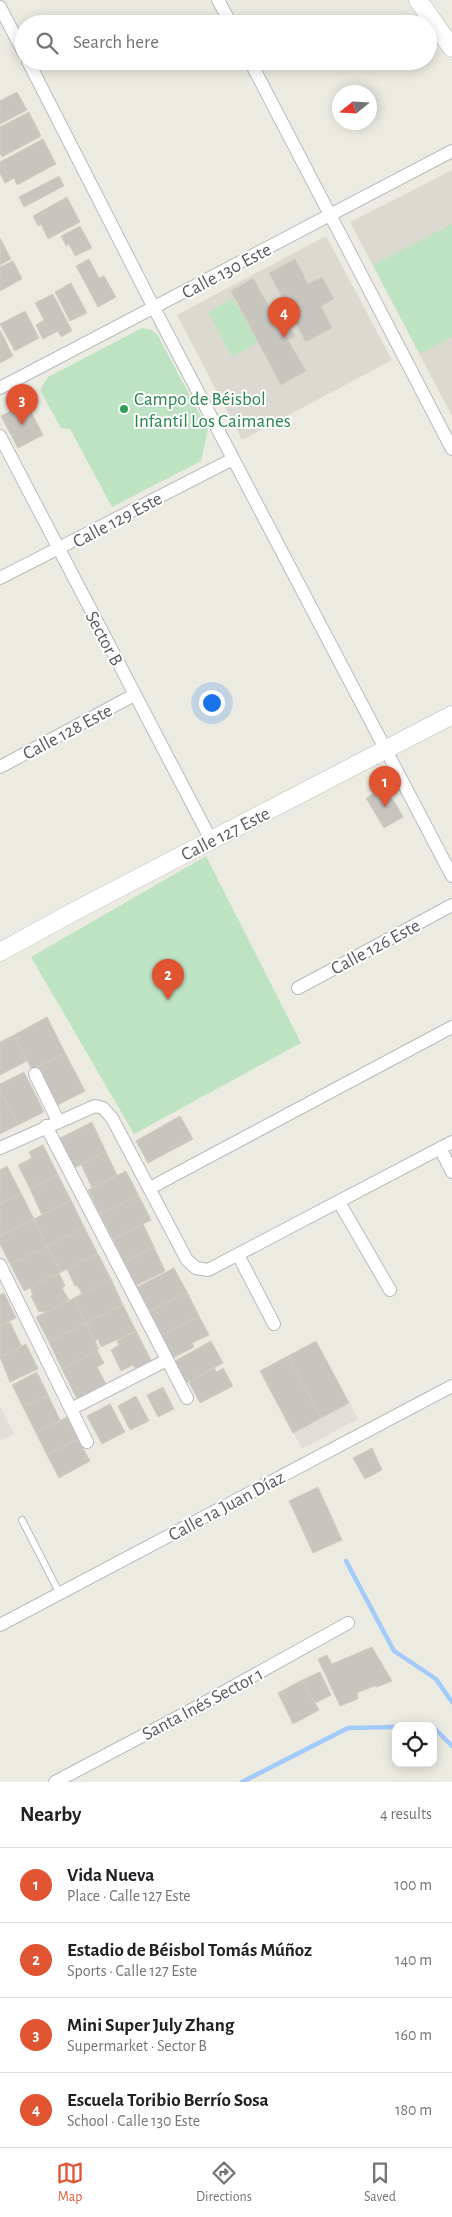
<!DOCTYPE html>
<meta charset="utf-8">
<style>
:root{--surface:#fff;--page:#f6f6f6;--text:#202124;--muted:#757577;--line:#e0e0e0;--accent:#e15432}
body{margin:0;font-family:"Alegreya Sans",sans-serif;background:var(--page);color:var(--text)}
.controls{position:absolute;right:15px;bottom:15px;display:grid;overflow:hidden;border-radius:10px;box-shadow:0 2px 12px #0003}
.controls button{width:45px;height:45px;display:grid;place-items:center;padding:0;border:0;border-bottom:1px solid var(--line);background:var(--surface);color:var(--text);font:25px sans-serif}
.compass{position:absolute;left:332px;top:85px;width:45px;height:45px;border-radius:50%;background:var(--surface);box-shadow:0 2px 12px #0003;rotate:252deg}
.you{position:absolute;left:211px;top:702px;width:18px;height:18px;margin:-12px;border:4px solid #fff;border-radius:50%;background:#1a73e8;box-shadow:0 0 0 8px #1a73e833}
.badge{display:grid;place-items:center;width:32px;height:32px;border-radius:50%;background:var(--accent);color:#fff;font-size:16px;font-weight:700}
.pin{position:absolute;translate:-50% -41px;filter:drop-shadow(0 1px 2px #0008)}
.pin::after{content:'';position:absolute;top:26px;width:18px;height:15px;background:inherit;clip-path:polygon(0 0,100% 0,50% 100%)}
.list{margin:0;padding:0;list-style:none}
h2{display:flex;justify-content:space-between;align-items:center;height:65px;margin:0;padding:0 20px;font-size:21px}
h2 small{font-size:16px;font-weight:400;color:var(--muted)}
.list li{display:grid;grid-template-columns:32px 1fr auto;gap:15px;align-items:center;box-sizing:border-box;height:75px;padding:0 20px;border-top:1px solid var(--line)}
.list b{display:block;font-size:19px;white-space:nowrap}
.list p{margin:0;font-size:16px;white-space:nowrap;color:var(--muted)}
.list em{font-size:16px;font-style:normal;color:var(--muted)}
.icon{flex:none;width:28px;height:28px;fill:none;stroke:currentColor;stroke-width:2;stroke-linecap:round;stroke-linejoin:round}
.map{position:relative;flex:none;width:452px;height:1782px;overflow:hidden}
.search{position:absolute;background:var(--surface);box-shadow:0 2px 12px #0003;left:15px;right:15px;top:15px;height:55px;display:flex;align-items:center;gap:12px;box-sizing:border-box;padding:0 18px;border-radius:28px;color:var(--muted);font-size:19px}
.sheet{height:365px;background:var(--surface)}
nav{display:flex;justify-content:space-around;align-items:center;box-sizing:border-box;height:70px;border-top:1px solid var(--line);background:var(--surface);font-size:14px;color:var(--muted)}
nav a{display:grid;justify-items:center;gap:2px}
nav .on{color:var(--accent)}
.map>svg:first-child{display:block}
.industrial{fill:#e0ded9}
.education{fill:#dcdad0}
.green{fill:#bee3c3}
.lines{fill:none;stroke-linecap:round;stroke-linejoin:round}
.stream{stroke:#a2cafb;stroke-width:4.5}
.building{fill:#c8c5bf;stroke:#d1cdc0}
.lane-casing{stroke:#b9bac0;stroke-width:8}
.street-casing{stroke:#b9bac0;stroke-width:14}
.secondary-casing{stroke:#b7b9c0;stroke-width:19}
.lane{stroke:#fff;stroke-width:6}
.street{stroke:#fff;stroke-width:12}
.secondary{stroke:#fff;stroke-width:18}
.leisure-dot{fill:#2e9e5b;stroke:#fff;stroke-width:2}
.labels{text-anchor:middle;stroke-width:4;stroke-linejoin:round;paint-order:stroke}
.street-label{font-size:19px;fill:#5a5c62;stroke:#fff}
.leisure-label{font-size:19px;fill:#27864d;stroke:#fff;text-anchor:start}
</style>
<div class="map">
<svg width="452" height="1782" viewBox="0 0 452 1782">
<rect width="100%" height="100%" fill="#ecebe1"/>
<path class="industrial" d="M316 1341 358 1419 302 1449 260 1371Z
M0 1407 14 1434 0 1441Z"/>
<path class="education" d="M452 170V416L350 222Z
M326 236 392 360 242 440 177 315Z"/>
<path class="green" d="M452 224V337L420 354 373 265Z
M233 298 258 343 232 357 208 312Z
M142 328 151 330 157 334 208 430 201 461 112 507 70 429 61 428 40 390 48 377Z
M206 856 301 1043 134 1134 31 957Z"/>
<g class="lines">
<path class="stream" d="M346 1561 394 1651 436 1679 452 1702
M433 1727 452 1746
M242 1782 348 1728 396 1727"/>
</g>
<path class="building" d="M17 92 27 110 0 124V101Z
M29 112 41 136 2 157 0 153V127Z
M43 139 56 164 17 185 14 178 5 183 0 173V162Z
M59 176 64 186 24 207 19 197Z
M67 197 80 222 48 239 41 224 38 226 33 216Z
M80 226 92 248 75 256 69 244 66 246 61 236Z
M0 238 11 259 0 265Z
M89 259 99 278 104 276 116 297 98 307 76 266Z
M295 259 308 284 322 277 334 299 321 306 332 328 306 342 269 273Z
M13 261 22 279 0 291V267Z
M253 278 279 324 286 320 295 336 288 340 306 371 281 385 231 291Z
M71 283 87 313 70 321 55 292Z
M53 294 72 331 61 337 58 331 43 339 36 325 44 320 35 303Z
M25 311 39 338 15 351 0 324Z
M0 330 13 356 0 363Z
M26 402 43 435 18 448 1 416Z
M386 787 403 817 384 828 366 798Z
M47 1017 65 1053 32 1070 14 1035Z
M14 1035 27 1061 0 1075V1042Z
M65 1053 85 1091 58 1105 38 1067Z
M24 1072 44 1112 18 1125 0 1090V1084Z
M0 1090 18 1125 0 1134Z
M180 1116 193 1139 148 1163 136 1141Z
M92 1122 106 1152 74 1168 60 1138Z
M43 1145 58 1175 30 1189 18 1165 32 1158 29 1152Z
M106 1152 117 1175 92 1188 81 1164Z
M7 1166 21 1193 0 1204V1170Z
M126 1171 139 1196 100 1214 88 1190Z
M58 1175 71 1200 42 1215 30 1189Z
M21 1193 34 1219 0 1236V1204Z
M139 1196 151 1220 113 1239 100 1214Z
M71 1200 84 1227 47 1246 34 1219Z
M34 1219 47 1246 10 1264 0 1244V1236Z
M143 1224 154 1247 124 1262 113 1239Z
M84 1227 98 1254 61 1272 47 1246Z
M47 1246 61 1272 24 1291 10 1264Z
M154 1247 165 1271 135 1286 124 1262Z
M98 1254 111 1279 82 1294 77 1285 75 1286 67 1269Z
M174 1268 187 1292 150 1311 137 1287Z
M59 1273 65 1286 62 1288 69 1300 44 1313 42 1311 39 1312 31 1296 33 1295 30 1288Z
M111 1279 123 1305 86 1323 74 1298Z
M187 1292 199 1316 162 1335 150 1311Z
M4 1293 16 1318 0 1326V1295Z
M74 1298 86 1323 49 1342 36 1317Z
M123 1305 136 1331 101 1347 98 1339 95 1341 86 1323Z
M199 1316 209 1335 192 1343 194 1347 173 1358 162 1335Z
M10 1322 22 1347 0 1357V1326Z
M86 1323 99 1349 62 1369 49 1342Z
M136 1331 152 1362 136 1370 133 1365 121 1371 111 1350 119 1345 117 1341Z
M211 1341 223 1363 186 1383 175 1361Z
M316 1341 349 1403 321 1418 288 1356Z
M26 1344 38 1369 10 1382 0 1357Z
M97 1350 104 1363 97 1367 106 1384 77 1399 62 1369Z
M288 1356 321 1418 293 1433 260 1371Z
M214 1368 217 1372 223 1368 233 1386 200 1403 189 1382Z
M37 1372 48 1395 23 1407 12 1385Z
M163 1387 174 1409 158 1417 147 1395Z
M48 1395 60 1420 36 1433 23 1407Z
M136 1396 149 1421 130 1430 118 1406Z
M110 1404 125 1432 102 1444 87 1416Z
M67 1417 78 1439 47 1455 36 1433Z
M78 1439 90 1461 59 1478 47 1455Z
M372 1448 382 1470 365 1479 353 1458Z
M318 1487 342 1540 313 1553 289 1501Z
M372 1647 392 1681 377 1687 374 1686 357 1693 358 1699 340 1706 318 1659 327 1655 332 1664Z
M320 1672 331 1695 315 1703 302 1680Z
M302 1680 319 1710 293 1724 278 1693Z"/>
<g class="lines">
<g class="lane-casing">
<path id="lane" d="M22 1520 60 1594"/>
</g>
<g class="street-casing">
<path id="street" d="M218 0 231 24
M0 7 24 53
M28 61 154 308 452 876
M250 61 452 449
M0 388 452 151
M0 436 211 840
M0 578 233 459
M0 767 134 695
M298 988 452 905
M35 1074 58 1121
M46 1126 187 1398
M0 1148 95 1106 103 1108 112 1118 187 1260 196 1268 208 1270 452 1142
M440 1148 452 1172
M150 1188 452 1027
M339 1202 390 1290
M238 1255 274 1324
M0 1265 87 1442
M71 1409 167 1360
M0 1625 452 1386
M55 1782 195 1708 348 1623"/>
</g>
<g class="secondary-casing">
<path id="secondary" d="M418 0 452 48
M0 952 73 912 452 715"/>
</g>
<use href="#lane" class="lane"/>
<use href="#street" class="street"/>
<use href="#secondary" class="secondary"/>
</g>
<circle class="leisure-dot" cx="124" cy="409" r="5"/>
<g class="labels">
<g class="street-label">
<text transform="translate(226 270) rotate(-28)" y="7">Calle 130 Este</text>
<text transform="translate(117 519) rotate(-28)" y="7">Calle 129 Este</text>
<text transform="translate(105 638) rotate(62)" y="7">Sector B</text>
<text transform="translate(67 731) rotate(-28)" y="7">Calle 128 Este</text>
<text transform="translate(225 833) rotate(-27)" y="7">Calle 127 Este</text>
<text transform="translate(375 946) rotate(-28)" y="7">Calle 126 Este</text>
<text transform="translate(226 1505) rotate(-28)" y="7">Calle 1a Juan Díaz</text>
<text transform="translate(202 1703) rotate(-28)" y="7">Santa Inés Sector 1</text>
</g>
<g class="leisure-label">
<text x="134" y="405">Campo de Béisbol<tspan x="134" dy="22">Infantil Los Caimanes</tspan></text>
</g>
</g>
</svg>
<div class="controls">
<button><svg class="icon" aria-label="locate" viewBox="0 0 24 24"><circle cx="12" cy="12" r="6"/><path d="M12 2v4M12 18v4M2 12h4M18 12h4"/></svg></button>
</div>
<svg class="compass" viewBox="-18 -18 36 36"><path d="M0-13l5 13h-10z" fill="#e53935"/><path d="M0 13l5-13h-10z" fill="#757577"/></svg>
<div class="you"></div>
<div class="pin badge" style="left:385px;top:807px">1</div>
<div class="pin badge" style="left:168px;top:1000px">2</div>
<div class="pin badge" style="left:22px;top:425px">3</div>
<div class="pin badge" style="left:284px;top:338px">4</div>
<div class="search"><svg class="icon" aria-label="search" viewBox="0 0 24 24"><circle cx="10" cy="10" r="6"/><path d="M15 15l6 6"/></svg>Search here</div>
</div>
<section class="sheet">
<h2>Nearby<small>4 results</small></h2>
<ul class="list">
<li><span class="badge">1</span><div><b>Vida Nueva</b><p>Place · Calle 127 Este</p></div><em>100 m</em></li>
<li><span class="badge">2</span><div><b>Estadio de Béisbol Tomás Múñoz</b><p>Sports · Calle 127 Este</p></div><em>140 m</em></li>
<li><span class="badge">3</span><div><b>Mini Super July Zhang</b><p>Supermarket · Sector B</p></div><em>160 m</em></li>
<li><span class="badge">4</span><div><b>Escuela Toribio Berrío Sosa</b><p>School · Calle 130 Este</p></div><em>180 m</em></li>
</ul>
</section>
<nav>
<a class="on"><svg class="icon" aria-label="map" viewBox="0 0 24 24"><path d="M3 6l6-2 6 2 6-2v14l-6 2-6-2-6 2zM9 4v14M15 6v14"/></svg>Map</a>
<a><svg class="icon" aria-label="directions" viewBox="0 0 24 24"><path d="M12 3l9 9-9 9-9-9zM9 14v-3h6M13 9l2 2-2 2"/></svg>Directions</a>
<a><svg class="icon" aria-label="saved" viewBox="0 0 24 24"><path d="M7 4h10v16l-5-4-5 4z"/></svg>Saved</a>
</nav>
